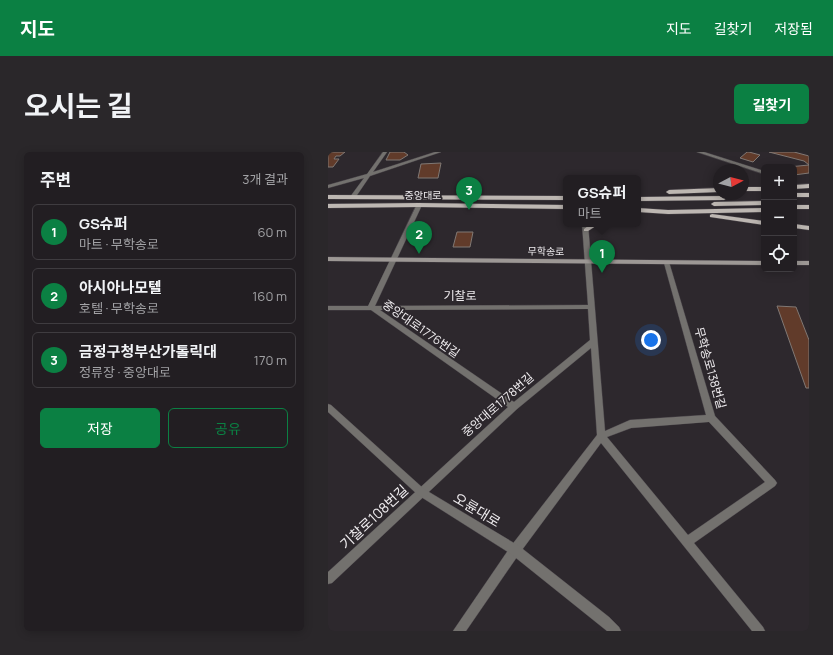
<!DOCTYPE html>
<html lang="ko">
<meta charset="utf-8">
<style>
:root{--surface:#221e22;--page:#2a272a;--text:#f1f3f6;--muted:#a2a2a5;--line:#3f3c40;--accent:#0b8043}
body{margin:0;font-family:Manrope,"Noto Sans KR",sans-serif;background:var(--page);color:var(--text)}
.controls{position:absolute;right:12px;top:12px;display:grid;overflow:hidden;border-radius:6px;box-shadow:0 2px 10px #0003}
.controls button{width:36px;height:36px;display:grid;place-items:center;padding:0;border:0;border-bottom:1px solid var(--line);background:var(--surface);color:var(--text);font:20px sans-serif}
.compass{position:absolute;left:385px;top:12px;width:36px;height:36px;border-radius:50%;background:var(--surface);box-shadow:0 2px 10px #0003;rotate:83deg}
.you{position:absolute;left:323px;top:188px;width:14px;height:14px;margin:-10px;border:3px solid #fff;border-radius:50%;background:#1a73e8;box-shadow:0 0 0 6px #1a73e833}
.badge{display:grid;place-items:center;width:26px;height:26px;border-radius:50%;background:var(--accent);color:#fff;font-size:13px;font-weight:700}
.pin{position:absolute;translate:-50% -33px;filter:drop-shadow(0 1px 2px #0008)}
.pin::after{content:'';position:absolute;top:21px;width:14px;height:12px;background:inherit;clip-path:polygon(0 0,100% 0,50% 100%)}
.popup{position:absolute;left:235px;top:23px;width:78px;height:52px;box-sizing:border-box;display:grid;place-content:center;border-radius:6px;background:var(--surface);filter:drop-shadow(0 1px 3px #0005);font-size:13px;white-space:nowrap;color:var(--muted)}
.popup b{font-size:15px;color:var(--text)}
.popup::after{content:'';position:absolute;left:50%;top:100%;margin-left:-8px;border:8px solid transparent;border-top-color:var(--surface)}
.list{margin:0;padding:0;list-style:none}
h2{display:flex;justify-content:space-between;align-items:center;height:52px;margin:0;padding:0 16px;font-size:17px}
h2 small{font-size:13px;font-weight:400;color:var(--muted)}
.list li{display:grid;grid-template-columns:26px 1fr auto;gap:12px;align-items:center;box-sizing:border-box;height:56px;margin:0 8px 8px;padding:0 8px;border:1px solid var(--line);border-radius:6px}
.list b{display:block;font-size:15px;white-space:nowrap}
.list p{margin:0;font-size:13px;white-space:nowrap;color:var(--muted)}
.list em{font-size:13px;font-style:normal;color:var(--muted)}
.actions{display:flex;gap:8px;padding:12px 16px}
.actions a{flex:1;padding:9px 0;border:1px solid var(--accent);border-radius:6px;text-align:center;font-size:14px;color:var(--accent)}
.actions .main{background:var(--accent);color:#fff}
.icon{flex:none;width:22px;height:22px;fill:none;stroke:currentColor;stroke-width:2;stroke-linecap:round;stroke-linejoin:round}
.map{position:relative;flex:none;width:481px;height:479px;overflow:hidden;border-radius:6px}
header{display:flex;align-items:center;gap:24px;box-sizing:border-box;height:56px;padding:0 20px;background:var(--accent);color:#fff}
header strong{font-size:19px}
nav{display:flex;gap:22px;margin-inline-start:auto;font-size:14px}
.intro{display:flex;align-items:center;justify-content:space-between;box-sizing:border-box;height:96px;padding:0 24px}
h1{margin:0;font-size:28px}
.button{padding:10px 18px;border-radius:6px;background:var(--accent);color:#fff;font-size:14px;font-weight:700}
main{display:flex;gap:24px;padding:0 24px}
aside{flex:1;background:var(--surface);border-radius:6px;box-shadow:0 2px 10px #0003}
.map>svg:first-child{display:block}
.building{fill:#613b2a;stroke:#807874}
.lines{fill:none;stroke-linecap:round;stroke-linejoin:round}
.minor-casing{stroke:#484348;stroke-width:1}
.tertiary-casing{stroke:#484348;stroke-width:1}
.secondary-casing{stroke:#484348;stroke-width:1}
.primary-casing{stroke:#484348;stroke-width:1}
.minor{fill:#73716e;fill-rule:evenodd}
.tertiary{fill:#73716e;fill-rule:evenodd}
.secondary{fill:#9d9895;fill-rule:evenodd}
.primary{fill:#bdb7b2;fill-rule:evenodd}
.labels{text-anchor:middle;stroke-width:3.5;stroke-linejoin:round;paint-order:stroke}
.far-street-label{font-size:10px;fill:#efecef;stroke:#2d282d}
.street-label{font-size:12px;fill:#efecef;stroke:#2d282d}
.near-street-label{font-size:14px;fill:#efecef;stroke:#2d282d}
</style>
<header>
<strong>지도</strong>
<nav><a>지도</a><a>길찾기</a><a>저장됨</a></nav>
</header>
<div class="intro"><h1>오시는 길</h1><a class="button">길찾기</a></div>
<main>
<aside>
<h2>주변<small>3개 결과</small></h2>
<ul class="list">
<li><span class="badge">1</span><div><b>GS슈퍼</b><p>마트 · 무학송로</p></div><em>60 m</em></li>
<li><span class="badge">2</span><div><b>아시아나모텔</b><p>호텔 · 무학송로</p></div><em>160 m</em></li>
<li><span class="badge">3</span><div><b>금정구청부산가톨릭대</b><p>정류장 · 중앙대로</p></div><em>170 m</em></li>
</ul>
<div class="actions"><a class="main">저장</a><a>공유</a></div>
</aside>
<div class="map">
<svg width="481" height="479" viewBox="0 0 481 479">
<rect width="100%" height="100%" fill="#2d282d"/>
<path class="building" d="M0 0H17L12 4H8L6 7H11L5 15H0Z
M62 0H76L80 3 72 8H58Z
M419 0H421L432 3 425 10 412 6Z
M441 0H466L481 4V21L466 23V15H460L481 13 476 9Z
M113 11 110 26H90L93 12Z
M129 80H145L142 95H125Z
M449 154 468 155 481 188V236H478Z"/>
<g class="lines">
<g class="minor-casing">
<path id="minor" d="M55 0H59L45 20 107 0H113L42 24 27 46 22 45 36 26 0 36V33L39 22Z
M369 0H376L436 19V22Z
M89 52 94 53 47 154 260 153 254 72H260L277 279 302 268 378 263 336 111 337 110H341L387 264 447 328 449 331 447 334 366 391 435 475 437 479H424L273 291 191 402 138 479H125L183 394 269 283 263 196 189 257 4 431 0 432V420L180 255 43 158H0V154H40ZM260 157 262 188 186 250 52 158ZM381 270 437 330 360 383 279 285 303 276Z"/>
</g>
<g class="tertiary-casing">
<path id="tertiary" d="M0 252 3 253 96 337 191 394 281 465 291 475 293 479H279L183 402 90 343 0 260Z"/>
</g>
<g class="secondary-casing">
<path id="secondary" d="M0 105 436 109V113L0 109Z
M466 109H481V113H466Z"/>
</g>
<g class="primary-casing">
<path id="primary" d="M481 32V36L466 37V33Z
M415 35H436V39H415Z
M391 36V40L341 42 338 40 341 38Z
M466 41H481V45H466Z
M0 43 238 44V48L0 47Z
M310 45 396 44 399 46 396 48 310 49Z
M436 49V53L386 54 383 52 386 50Z
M91 51 238 53V57L91 55 0 56V52Z
M466 53H481V57H466Z
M310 56 340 58 436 56V60L340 62 310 60Z
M384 62 436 69V73L382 65V63Z
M263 72H271L260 79H256V77Z
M466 72 481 74V78L466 76Z"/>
</g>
<use href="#minor" class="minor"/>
<use href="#tertiary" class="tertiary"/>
<use href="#secondary" class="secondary"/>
<use href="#primary" class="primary"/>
</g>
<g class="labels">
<g class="far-street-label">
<text x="95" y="47">중앙대로</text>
<text transform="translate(218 99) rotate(1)" y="4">무학송로</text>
</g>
<g class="street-label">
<text x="132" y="148">기찰로</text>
<text transform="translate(93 177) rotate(35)" y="4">중앙대로1776번길</text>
<text transform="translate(382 216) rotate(74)" y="4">무학송로138번길</text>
<text transform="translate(170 253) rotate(-41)" y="4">중앙대로1778번길</text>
</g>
<g class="near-street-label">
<text transform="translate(149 358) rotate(31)" y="5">오륜대로</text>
<text transform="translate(46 365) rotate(-43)" y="5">기찰로108번길</text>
</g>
</g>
</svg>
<div class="controls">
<button>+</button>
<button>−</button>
<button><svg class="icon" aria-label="locate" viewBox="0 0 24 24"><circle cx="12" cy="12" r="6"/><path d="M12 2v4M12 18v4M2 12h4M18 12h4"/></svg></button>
</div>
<svg class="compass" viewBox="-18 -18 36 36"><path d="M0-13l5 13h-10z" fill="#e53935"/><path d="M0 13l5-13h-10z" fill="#a2a2a5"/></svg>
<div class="you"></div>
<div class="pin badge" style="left:274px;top:121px">1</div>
<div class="popup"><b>GS슈퍼</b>마트</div>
<div class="pin badge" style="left:91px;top:102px">2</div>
<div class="pin badge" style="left:141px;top:58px">3</div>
</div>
</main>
